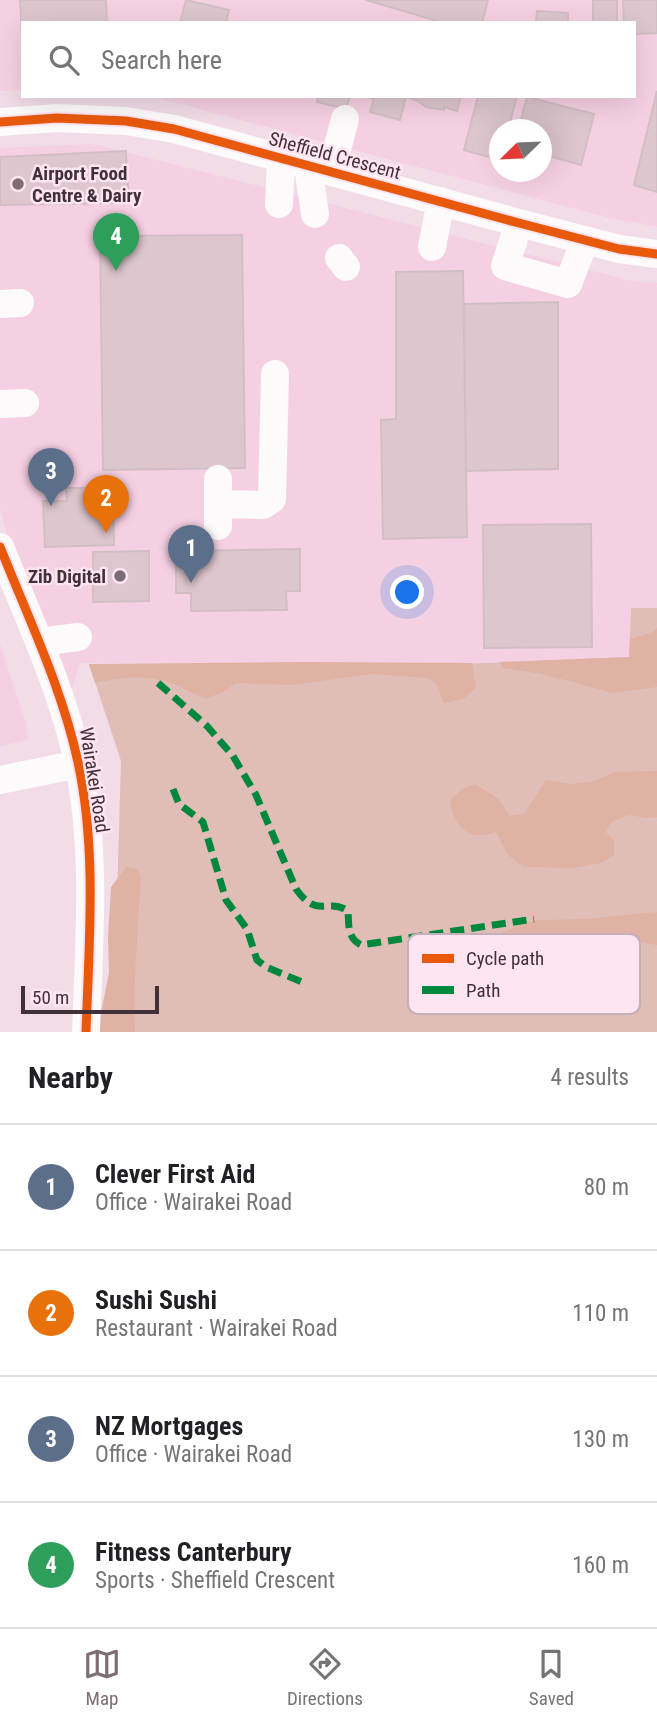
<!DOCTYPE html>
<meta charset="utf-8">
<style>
:root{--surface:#fff;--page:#f2f2f2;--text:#202124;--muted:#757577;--line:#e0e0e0;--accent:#7e6c75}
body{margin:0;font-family:"Roboto Condensed",sans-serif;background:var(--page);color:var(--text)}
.compass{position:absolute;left:489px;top:119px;width:63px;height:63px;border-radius:50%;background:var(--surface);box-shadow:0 7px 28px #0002;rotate:247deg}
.scale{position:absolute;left:21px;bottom:18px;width:138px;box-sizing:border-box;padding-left:7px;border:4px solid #403038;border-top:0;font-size:19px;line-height:24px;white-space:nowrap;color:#403038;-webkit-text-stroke:5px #fee5f1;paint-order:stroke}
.you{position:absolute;left:408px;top:593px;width:24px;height:24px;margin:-18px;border:5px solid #fff;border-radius:50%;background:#1a73e8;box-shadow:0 0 0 10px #1a73e833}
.badge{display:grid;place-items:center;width:46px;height:46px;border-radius:50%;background:var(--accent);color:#fff;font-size:23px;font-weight:700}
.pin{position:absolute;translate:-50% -58px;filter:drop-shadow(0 2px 4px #0008)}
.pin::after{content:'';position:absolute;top:37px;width:24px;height:21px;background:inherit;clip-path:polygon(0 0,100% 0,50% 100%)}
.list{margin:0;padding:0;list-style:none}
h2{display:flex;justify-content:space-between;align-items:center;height:91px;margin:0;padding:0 28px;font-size:30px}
h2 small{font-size:23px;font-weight:400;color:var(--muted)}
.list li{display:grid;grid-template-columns:46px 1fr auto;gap:21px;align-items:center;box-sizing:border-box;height:126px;padding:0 28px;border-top:2px solid var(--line)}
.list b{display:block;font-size:26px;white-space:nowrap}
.list p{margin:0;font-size:23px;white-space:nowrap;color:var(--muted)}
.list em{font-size:23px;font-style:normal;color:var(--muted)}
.icon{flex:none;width:38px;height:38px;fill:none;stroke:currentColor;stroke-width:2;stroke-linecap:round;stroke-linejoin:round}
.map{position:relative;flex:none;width:657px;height:1032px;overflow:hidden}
.search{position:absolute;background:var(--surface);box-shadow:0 7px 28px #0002;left:21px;right:21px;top:21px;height:77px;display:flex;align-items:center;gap:18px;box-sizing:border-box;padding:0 24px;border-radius:0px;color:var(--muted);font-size:26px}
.sheet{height:595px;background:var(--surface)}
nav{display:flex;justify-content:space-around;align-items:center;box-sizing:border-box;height:98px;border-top:2px solid var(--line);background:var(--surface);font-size:19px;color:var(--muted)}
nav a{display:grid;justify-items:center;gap:4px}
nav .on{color:var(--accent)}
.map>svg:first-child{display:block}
.built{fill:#f5d0e2;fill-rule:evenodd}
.green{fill:#e0beb7}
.forest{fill:#dfb2a4}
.building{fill:#ddc6cd;stroke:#d2bfc5;stroke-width:2}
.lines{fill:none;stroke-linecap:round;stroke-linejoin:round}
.minor{stroke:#fdfafb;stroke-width:28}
.quiet{stroke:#00873e;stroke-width:7;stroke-dasharray:14 7;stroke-linecap:butt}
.cycleway-casing{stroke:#fee5f1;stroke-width:13}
.cycleway{stroke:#e8590c;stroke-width:9}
.poi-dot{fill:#7e6c75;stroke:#fee5f1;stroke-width:2.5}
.labels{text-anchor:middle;stroke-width:5;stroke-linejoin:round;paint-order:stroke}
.street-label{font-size:19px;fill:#403038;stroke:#fee5f1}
.poi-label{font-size:19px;font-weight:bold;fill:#403038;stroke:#fee5f1;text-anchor:start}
.key{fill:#fee5f1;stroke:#c5afba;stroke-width:2}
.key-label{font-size:19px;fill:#403038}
</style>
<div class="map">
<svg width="657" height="1032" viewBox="0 0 657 1032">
<rect width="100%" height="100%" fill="#f2dce7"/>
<path class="built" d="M0 0H657V227L606 217 151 96H634V23H23V90L0 91ZM500 130H542V172H500Z
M94 144 636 282 657 283V608H631L630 657 461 664 80 663 57 735 0 508V148Z
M0 644 26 723 28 740 0 746Z"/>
<path class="green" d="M631 608H657V1032H113L121 761 89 664H461L629 657Z"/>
<path class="forest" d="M657 628V687L613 693 542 674 503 668 500 662 629 657 630 639 651 633Z
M302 662 472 663 476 688 463 699 444 703 435 682 426 678 373 674 291 685 236 683 225 691 206 699C195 696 186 689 176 685 146 674 125 677 95 683L89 664Z
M657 771V817L646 818 629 815 611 822 606 832 614 841V855L601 863 574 868 524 867 508 855 496 832C491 833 483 836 477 835 459 833 451 815 450 800L462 789 475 784 499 799 509 816 524 814 546 780 571 784 591 782 615 772Z
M126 867 138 869 141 878C138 930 133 980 135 1032H97L109 973 108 937 111 887Z
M657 912V945L635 942 618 949 557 954 546 959 525 962 509 957 484 961 472 952 471 941 485 934 502 933 521 924 540 920 585 919Z"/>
<path class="building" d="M20 0H106L107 23H23L22 37Z
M186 0 229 10 226 23H180Z
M366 0H488L482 23H444Z
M593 0H617V23H593Z
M623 0H657V33L634 34V23H624Z
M537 11 568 13V23H536Z
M657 91V192L634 185Z
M318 96H350L346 109 317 102Z
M363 96H461L457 111 444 107V110L426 107 418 101 406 97 400 120 370 112 374 99Z
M478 96H517L508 130H500V160L464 150Z
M527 97 594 114 581 165 542 154V130H518Z
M126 151 129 203 0 205V157Z
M242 235 245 468 103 470 100 236Z
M463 271 467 537 383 539 381 420 396 419V272Z
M558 302V469L466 471 464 304Z
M66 488H88V500H113L114 545 45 547 43 501H67Z
M591 524 592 647 484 648 483 525Z
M300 549V591H286L287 610 191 611V593H176V551Z
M149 551V601L93 602V552Z"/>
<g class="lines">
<path class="minor" d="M0 122 57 118 126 121 174 129 519 223 619 249 657 254
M308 166 315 214
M331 172 345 119
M279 204 281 160
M519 223 505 266 568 284 585 240
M432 247 441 201
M339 258 346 267
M0 304 20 303
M0 404 25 403
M218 504 263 505 272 499 275 374
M218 526V479
M0 547C28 617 62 688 78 762 97 850 89 943 86 1032
M39 642 78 637
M0 780 79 764"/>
<path class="quiet" d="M158 683 207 726 233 756 256 795 296 889C318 920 328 897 348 911 349 925 347 938 361 945L534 919
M173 789 179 804 203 822 226 900 247 929 257 960 266 967 302 982"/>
<g class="cycleway-casing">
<path id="cycleway" d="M0 122 57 118 126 121 174 129 519 223 619 249 657 254
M0 547C28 617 62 688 78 762 97 850 89 943 86 1032"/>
</g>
<use href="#cycleway" class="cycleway"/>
</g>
<g class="poi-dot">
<circle cx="18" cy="184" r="7"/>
<circle cx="120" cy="576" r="7"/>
</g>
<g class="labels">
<g class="street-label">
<text transform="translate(335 155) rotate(15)" y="7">Sheffield Crescent</text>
<text transform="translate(95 780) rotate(81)" y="7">Wairakei Road</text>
</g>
<g class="poi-label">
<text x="32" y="180">Airport Food<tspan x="32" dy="22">Centre &amp; Dairy</tspan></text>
<text x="106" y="583" text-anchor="end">Zib Digital</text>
</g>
</g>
<rect x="408" y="934" width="232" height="80" rx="10" class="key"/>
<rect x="422" y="954" width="32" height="9" fill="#e8590c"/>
<rect x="422" y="986" width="32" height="8" fill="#00873e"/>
<g class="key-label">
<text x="466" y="965">Cycle path</text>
<text x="466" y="997">Path</text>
</g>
</svg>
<svg class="compass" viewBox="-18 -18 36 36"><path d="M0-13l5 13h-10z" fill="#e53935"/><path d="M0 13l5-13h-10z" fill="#757577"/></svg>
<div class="scale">50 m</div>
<div class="you"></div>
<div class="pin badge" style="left:191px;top:583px;background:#5c6f8a">1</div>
<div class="pin badge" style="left:106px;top:533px;background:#e8710a">2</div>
<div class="pin badge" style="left:51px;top:506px;background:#5c6f8a">3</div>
<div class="pin badge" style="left:116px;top:271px;background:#2e9e5b">4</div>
<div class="search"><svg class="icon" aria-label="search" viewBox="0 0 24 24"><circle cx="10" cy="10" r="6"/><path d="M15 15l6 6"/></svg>Search here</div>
</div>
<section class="sheet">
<h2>Nearby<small>4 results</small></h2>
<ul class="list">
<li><span class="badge" style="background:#5c6f8a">1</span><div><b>Clever First Aid</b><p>Office · Wairakei Road</p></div><em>80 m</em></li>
<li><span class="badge" style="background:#e8710a">2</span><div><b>Sushi Sushi</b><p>Restaurant · Wairakei Road</p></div><em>110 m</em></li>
<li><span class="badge" style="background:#5c6f8a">3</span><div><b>NZ Mortgages</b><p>Office · Wairakei Road</p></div><em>130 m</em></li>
<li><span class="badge" style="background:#2e9e5b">4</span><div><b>Fitness Canterbury</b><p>Sports · Sheffield Crescent</p></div><em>160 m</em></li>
</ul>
</section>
<nav>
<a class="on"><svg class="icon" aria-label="map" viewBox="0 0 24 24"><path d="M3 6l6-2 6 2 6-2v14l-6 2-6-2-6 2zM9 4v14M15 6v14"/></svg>Map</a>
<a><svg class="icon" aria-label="directions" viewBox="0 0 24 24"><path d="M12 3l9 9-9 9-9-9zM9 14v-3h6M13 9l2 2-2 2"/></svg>Directions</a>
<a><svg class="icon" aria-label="saved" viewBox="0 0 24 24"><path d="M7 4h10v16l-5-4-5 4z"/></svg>Saved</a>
</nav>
